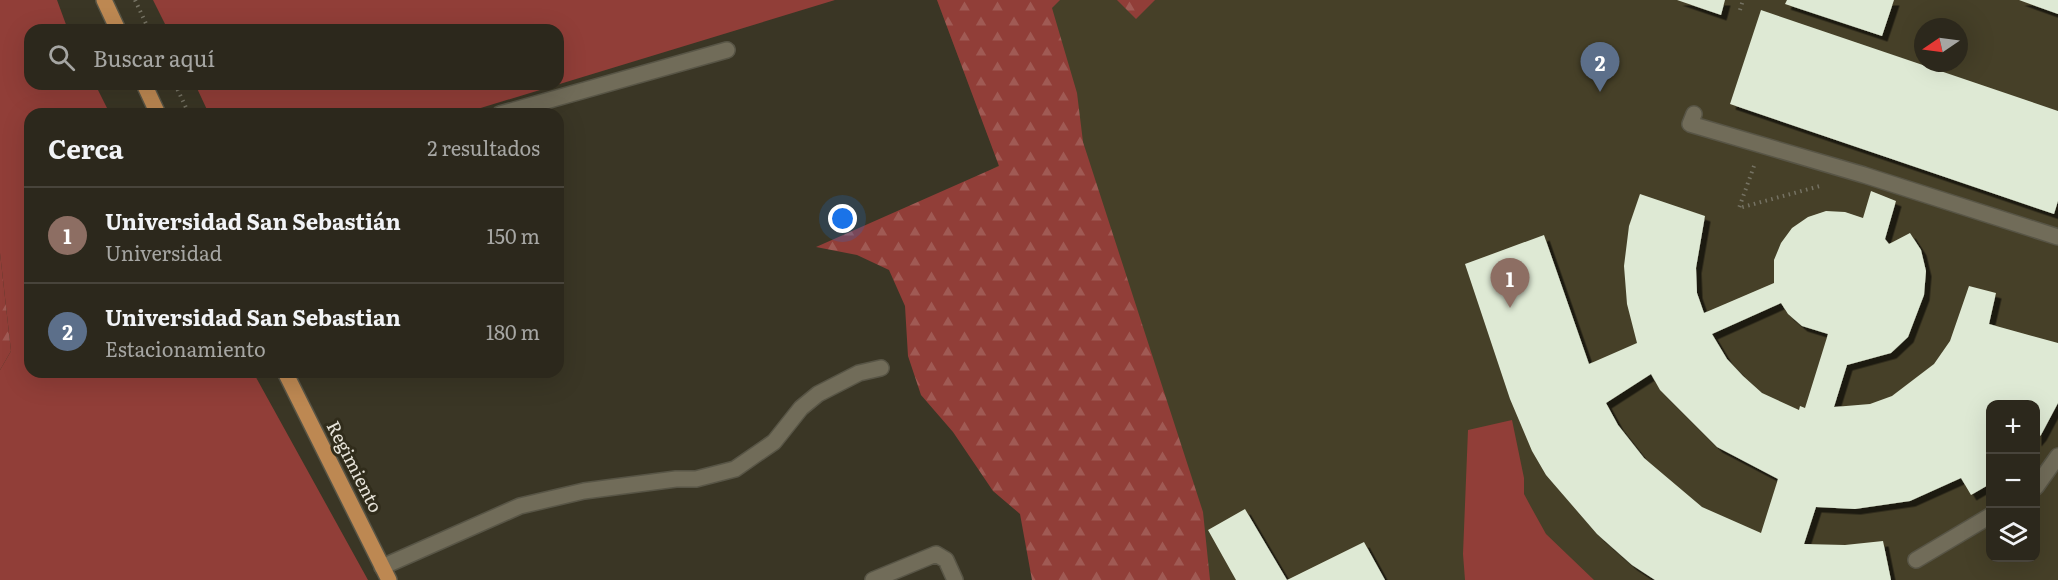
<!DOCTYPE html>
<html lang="es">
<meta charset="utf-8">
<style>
:root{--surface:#2c281c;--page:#383429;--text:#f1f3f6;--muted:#a6a6a3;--line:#48443b;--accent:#1a73e8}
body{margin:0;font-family:Literata,serif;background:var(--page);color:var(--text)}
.controls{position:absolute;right:18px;bottom:18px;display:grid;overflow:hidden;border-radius:12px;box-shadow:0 6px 24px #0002}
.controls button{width:54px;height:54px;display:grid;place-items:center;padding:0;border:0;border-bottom:2px solid var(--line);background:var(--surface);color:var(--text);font:30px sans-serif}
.compass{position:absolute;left:1914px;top:18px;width:54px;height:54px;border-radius:50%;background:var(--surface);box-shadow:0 6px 24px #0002;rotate:257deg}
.you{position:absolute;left:843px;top:219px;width:21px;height:21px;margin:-15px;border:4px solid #fff;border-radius:50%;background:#1a73e8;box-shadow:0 0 0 9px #1a73e833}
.badge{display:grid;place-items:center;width:39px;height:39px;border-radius:50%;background:var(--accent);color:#fff;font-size:20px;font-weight:700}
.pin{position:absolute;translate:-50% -50px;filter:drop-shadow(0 2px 3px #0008)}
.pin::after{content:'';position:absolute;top:32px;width:21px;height:18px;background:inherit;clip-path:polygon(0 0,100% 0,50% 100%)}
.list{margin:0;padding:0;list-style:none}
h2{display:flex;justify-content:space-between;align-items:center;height:78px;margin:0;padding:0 24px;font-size:26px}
h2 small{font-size:20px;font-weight:400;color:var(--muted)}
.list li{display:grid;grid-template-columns:39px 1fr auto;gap:18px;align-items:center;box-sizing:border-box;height:96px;padding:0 24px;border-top:2px solid var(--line)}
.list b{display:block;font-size:22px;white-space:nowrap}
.list p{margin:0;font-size:20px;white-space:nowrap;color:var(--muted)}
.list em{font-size:20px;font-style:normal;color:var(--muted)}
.icon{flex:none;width:33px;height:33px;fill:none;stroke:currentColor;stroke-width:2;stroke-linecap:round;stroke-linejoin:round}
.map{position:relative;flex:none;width:2058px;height:580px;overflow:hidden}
.search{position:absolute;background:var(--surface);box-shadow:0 6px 24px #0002;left:24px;top:24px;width:540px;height:66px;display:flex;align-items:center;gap:15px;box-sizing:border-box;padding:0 21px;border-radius:18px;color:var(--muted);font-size:22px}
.panel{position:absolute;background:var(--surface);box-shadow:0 6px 24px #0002;left:24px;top:108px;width:540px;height:270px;border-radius:18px}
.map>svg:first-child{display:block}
.built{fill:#464028;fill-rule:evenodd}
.green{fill:#913e38}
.forest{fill:url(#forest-firs)}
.building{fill:#dee9d4;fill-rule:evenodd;filter:url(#shadow)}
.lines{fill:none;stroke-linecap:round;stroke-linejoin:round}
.minor-casing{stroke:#585546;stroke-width:18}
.major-casing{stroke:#585546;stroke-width:18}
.path{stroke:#757263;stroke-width:4;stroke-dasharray:1.5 4.5;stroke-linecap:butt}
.minor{stroke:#716c59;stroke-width:15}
.major{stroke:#bd8852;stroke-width:15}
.labels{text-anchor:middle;stroke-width:6;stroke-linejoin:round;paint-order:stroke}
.street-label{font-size:18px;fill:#e7e4da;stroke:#302c1b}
</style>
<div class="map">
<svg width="2058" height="580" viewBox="0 0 2058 580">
<defs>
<pattern id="forest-firs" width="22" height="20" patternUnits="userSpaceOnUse" patternTransform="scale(1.5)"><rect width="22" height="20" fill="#913e38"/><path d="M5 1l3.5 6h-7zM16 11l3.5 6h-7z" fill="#a05a54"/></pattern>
<filter id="shadow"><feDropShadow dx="5.5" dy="5.5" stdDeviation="0" flood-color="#0009"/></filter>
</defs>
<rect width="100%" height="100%" fill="#3a3625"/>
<path class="built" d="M937 0H2058V580H1081L919 212 999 165ZM1923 27H1959V63H1923ZM1990 404H2036V558H1990Z"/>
<path class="green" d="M0 0H57L68 30H30V84H95L110 114H30V372H253L368 580H0V370L11 351 0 253Z
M153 0H835L461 114H209L195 84H558V30H168Z
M1512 420 1524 478V494L1531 507 1546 534 1594 580H1465L1463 554 1468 430Z"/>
<path class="forest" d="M937 0H1060L1052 8 1077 93 1083 142 1203 512 1210 580H1032L1020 514 993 491 953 432 921 395 908 356 905 306 889 270 857 255 816 247 999 166Z
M1117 0H1155L1136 19Z
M0 253 11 351 0 370Z"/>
<path class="building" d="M1677 0H1725L1721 15Z
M1787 0H1894L1882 36 1785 4Z
M2019 0H2058V14Z
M1761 10 2058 111V201L2054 214 1730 104Z
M1871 191 1896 201 1885 239 1889 244 1910 233 1921 250 1926 271 1924 295 1908 337 1891 353 1847 365 1834 407 1870 404 1892 396 1934 364 1950 341 1969 286 1996 293 1989 324 2058 343V403L2041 435 2036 441V404H1990V484L1971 495 1961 478 1910 501 1855 509 1816 507 1804 544 1845 545 1883 541 1891 580H1655L1632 565 1597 534 1546 475 1532 451 1510 399 1465 264 1544 235 1589 364 1637 343 1627 304 1624 266 1629 226 1640 194 1705 216 1696 268 1697 293 1704 313 1774 283V260L1781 243 1792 228 1808 217 1826 211 1845 212 1863 218ZM1781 303 1788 314 1802 326 1828 334 1805 408 1800 406 1799 410 1762 393 1743 376 1727 359 1712 334ZM1651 374 1660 390 1717 447 1778 479 1761 533 1702 507 1644 458 1618 425 1606 403Z
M1245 509 1287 580 1364 542 1385 580H1236L1208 530Z"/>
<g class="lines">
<g class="minor-casing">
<path id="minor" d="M500 114 727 50
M1694 114 1690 124 1864 175 2058 237
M2036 487 2058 456
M1916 560 1990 516
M382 567 520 506 584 491 676 479H696L735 469 774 442 801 408 818 394 859 373 881 368
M873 580 936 554 946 560 955 580"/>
</g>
<g class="major-casing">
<path id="major" d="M104 0 118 30
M144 84 158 114
M285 372 389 580"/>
</g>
<path class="path" d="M135 0 149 30
M1740 10 1743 0
M175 84 189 114
M1754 166 1739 208 1820 186"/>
<use href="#minor" class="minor"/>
<use href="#major" class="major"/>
</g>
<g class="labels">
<g class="street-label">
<text transform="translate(354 467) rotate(63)" y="6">Regimiento</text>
</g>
</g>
</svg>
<div class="controls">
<button>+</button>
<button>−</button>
<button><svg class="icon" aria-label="layers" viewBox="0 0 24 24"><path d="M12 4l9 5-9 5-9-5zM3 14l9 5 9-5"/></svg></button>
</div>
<svg class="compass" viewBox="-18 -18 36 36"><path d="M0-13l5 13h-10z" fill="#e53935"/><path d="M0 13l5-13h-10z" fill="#a6a6a3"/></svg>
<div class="you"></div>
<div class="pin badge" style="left:1510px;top:308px;background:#8d6e63">1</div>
<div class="pin badge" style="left:1600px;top:92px;background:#5c6f8a">2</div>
<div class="search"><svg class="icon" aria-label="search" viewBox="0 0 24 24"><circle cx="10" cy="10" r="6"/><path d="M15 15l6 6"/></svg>Buscar aquí</div>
<section class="panel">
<h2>Cerca<small>2 resultados</small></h2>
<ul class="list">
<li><span class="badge" style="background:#8d6e63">1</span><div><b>Universidad San Sebastián</b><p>Universidad</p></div><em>150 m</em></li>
<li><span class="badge" style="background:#5c6f8a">2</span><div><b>Universidad San Sebastian</b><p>Estacionamiento</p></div><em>180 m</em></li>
</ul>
</section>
</div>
